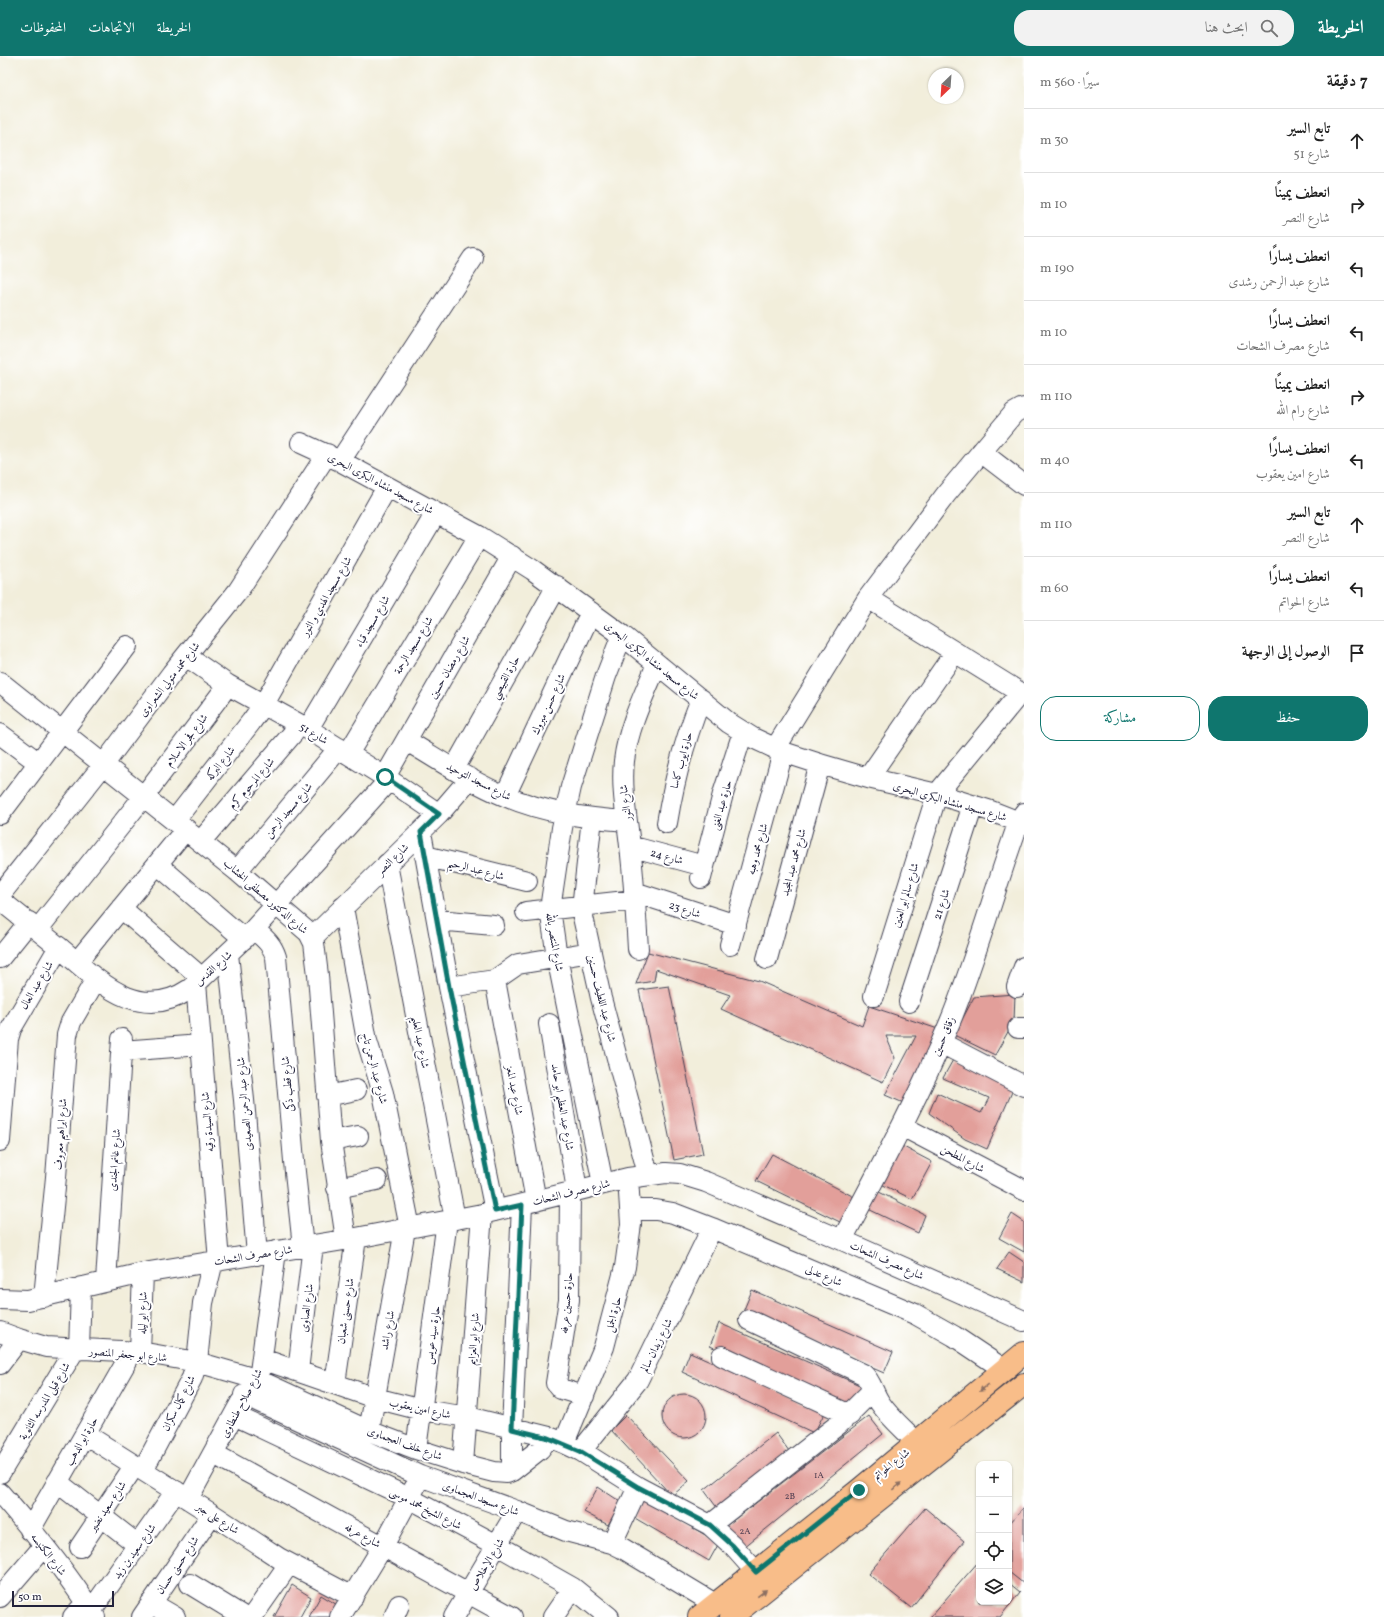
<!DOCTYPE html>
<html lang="ar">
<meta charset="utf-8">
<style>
:root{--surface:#fff;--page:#f2f2f2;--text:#222;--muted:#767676;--line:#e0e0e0;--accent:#0f766e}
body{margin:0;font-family:Vollkorn,Amiri,serif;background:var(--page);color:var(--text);direction:rtl}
.controls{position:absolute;right:12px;bottom:12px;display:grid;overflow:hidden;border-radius:8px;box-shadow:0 1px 3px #0004}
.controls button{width:36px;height:36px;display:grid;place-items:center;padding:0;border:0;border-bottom:1px solid var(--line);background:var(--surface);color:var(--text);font:20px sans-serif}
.compass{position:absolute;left:928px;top:12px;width:36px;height:36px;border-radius:50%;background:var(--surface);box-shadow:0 1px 3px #0004;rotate:205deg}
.scale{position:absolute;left:12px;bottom:10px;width:102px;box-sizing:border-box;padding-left:4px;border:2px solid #22223b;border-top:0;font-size:11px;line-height:14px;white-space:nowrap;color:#22223b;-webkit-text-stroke:3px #fff;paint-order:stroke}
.stop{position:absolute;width:12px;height:12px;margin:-9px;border:3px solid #0f766e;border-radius:50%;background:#fff}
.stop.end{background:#0f766e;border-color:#fff;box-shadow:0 1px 4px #0008}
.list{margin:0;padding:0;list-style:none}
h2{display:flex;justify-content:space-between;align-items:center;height:52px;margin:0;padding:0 16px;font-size:17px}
h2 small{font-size:13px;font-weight:400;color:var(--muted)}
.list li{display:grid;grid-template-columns:26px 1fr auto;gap:12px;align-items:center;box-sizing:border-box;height:64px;padding:0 16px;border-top:1px solid var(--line)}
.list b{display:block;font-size:15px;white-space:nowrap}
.list p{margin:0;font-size:13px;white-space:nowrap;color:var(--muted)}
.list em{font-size:13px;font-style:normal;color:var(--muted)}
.actions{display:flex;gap:8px;padding:12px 16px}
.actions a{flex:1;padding:9px 0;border:1px solid var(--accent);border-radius:16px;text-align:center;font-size:14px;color:var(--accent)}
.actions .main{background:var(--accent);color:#fff}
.icon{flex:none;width:22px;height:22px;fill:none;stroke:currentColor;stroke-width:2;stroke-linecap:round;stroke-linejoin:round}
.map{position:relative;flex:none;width:1024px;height:1561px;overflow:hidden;direction:ltr}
header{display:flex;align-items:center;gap:24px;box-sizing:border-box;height:56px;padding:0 20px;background:var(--accent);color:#fff}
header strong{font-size:19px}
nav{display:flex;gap:22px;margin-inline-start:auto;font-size:14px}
.search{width:280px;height:36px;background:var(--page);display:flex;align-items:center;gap:10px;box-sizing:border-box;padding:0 14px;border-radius:16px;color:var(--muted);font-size:15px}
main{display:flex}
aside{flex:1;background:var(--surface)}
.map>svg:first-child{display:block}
.building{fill:#e29f9a}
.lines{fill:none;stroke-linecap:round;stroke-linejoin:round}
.minor-casing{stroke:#414153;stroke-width:22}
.major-casing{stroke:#414153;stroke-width:24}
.minor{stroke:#fff;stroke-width:20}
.major{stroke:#f8bd89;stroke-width:22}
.oneway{fill:#8d7062}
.route{stroke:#0f766e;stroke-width:5}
.labels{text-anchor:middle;stroke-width:4;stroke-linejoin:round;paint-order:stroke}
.number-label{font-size:9px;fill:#524153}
.street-label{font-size:11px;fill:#22223b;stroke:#fff}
</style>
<header>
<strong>الخريطة</strong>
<div class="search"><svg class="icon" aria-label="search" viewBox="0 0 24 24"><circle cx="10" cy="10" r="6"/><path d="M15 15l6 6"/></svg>ابحث هنا</div>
<nav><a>الخريطة</a><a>الاتجاهات</a><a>المحفوظات</a></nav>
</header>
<main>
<aside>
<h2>7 دقيقة<small>سيرًا · 560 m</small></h2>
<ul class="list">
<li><svg class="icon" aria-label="ahead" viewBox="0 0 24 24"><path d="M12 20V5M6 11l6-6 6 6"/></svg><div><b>تابع السير</b><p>شارع 51</p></div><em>30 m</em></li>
<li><svg class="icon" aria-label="right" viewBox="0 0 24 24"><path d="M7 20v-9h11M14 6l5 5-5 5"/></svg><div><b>انعطف يمينًا</b><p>شارع النصر</p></div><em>10 m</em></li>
<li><svg class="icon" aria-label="left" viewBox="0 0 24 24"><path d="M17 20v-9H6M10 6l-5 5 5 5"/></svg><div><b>انعطف يسارًا</b><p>شارع عبد الرحمن رشدى</p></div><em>190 m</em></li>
<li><svg class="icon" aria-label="left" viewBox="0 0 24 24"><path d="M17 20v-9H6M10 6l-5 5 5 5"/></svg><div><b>انعطف يسارًا</b><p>شارع مصرف الشحات</p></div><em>10 m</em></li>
<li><svg class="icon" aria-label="right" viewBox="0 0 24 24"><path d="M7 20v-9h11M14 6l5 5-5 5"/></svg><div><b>انعطف يمينًا</b><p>شارع رام الله</p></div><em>110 m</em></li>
<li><svg class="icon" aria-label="left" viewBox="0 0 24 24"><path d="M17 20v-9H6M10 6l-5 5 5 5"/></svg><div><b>انعطف يسارًا</b><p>شارع امين يعقوب</p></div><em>40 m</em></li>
<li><svg class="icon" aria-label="ahead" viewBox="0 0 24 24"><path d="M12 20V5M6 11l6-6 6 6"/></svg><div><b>تابع السير</b><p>شارع النصر</p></div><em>110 m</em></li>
<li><svg class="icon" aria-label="left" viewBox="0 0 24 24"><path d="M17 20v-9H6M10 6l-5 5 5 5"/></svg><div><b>انعطف يسارًا</b><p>شارع الحواتم</p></div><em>60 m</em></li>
<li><svg class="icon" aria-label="arrive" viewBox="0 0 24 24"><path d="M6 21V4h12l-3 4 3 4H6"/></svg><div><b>الوصول إلى الوجهة</b></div></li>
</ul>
<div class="actions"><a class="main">حفظ</a><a>مشاركة</a></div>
</aside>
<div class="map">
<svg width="1024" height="1561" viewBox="0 0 1024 1561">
<rect width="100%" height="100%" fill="#fff"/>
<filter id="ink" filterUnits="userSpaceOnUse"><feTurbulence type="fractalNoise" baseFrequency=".025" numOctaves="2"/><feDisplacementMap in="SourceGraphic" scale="8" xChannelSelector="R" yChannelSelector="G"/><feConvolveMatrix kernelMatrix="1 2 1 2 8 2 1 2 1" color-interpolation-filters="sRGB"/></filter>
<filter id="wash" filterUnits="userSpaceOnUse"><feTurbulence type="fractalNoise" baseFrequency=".012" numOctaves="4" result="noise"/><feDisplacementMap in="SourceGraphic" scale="16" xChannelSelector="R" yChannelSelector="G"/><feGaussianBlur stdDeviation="0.9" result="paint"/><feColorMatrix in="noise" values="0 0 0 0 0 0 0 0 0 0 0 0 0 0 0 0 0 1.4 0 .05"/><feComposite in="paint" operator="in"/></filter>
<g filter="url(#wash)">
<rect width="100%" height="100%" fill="#f2eedb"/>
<g id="blocks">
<path class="building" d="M648 896 759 925 862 970 869 950 938 973 906 1048 885 1039 916 980H886L895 1002 883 1026 721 953 730 939 656 913 654 925 636 928Z
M669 930 703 1098 674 1104 639 934Z
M1015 938 1014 965 995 999 954 979 974 941Z
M954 1002 1015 1029 987 1093 965 1083 929 1057 937 1037 981 1057 989 1042 943 1022Z
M898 1088 932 1106 912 1143 877 1126Z
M772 1098 856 1142 842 1167 756 1125Z
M873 1133 925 1159 918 1177 864 1151Z
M1012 1158 1024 1166V1196L999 1182Z
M1009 1196 1024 1206V1226L997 1213Z
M752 1234 893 1296 884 1317 743 1256Z
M719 1267 864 1331 852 1351 710 1290Z
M690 1296 825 1356 814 1377 682 1316Z
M662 1360a22 22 0 1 1 44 0a22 22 0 1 1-44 0Z
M626 1359 689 1425 672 1440 611 1374Z
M869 1360 883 1378 744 1491 726 1470Z
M776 1377 789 1395 718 1453 704 1434Z
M598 1431 621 1446 608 1469 584 1456Z
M642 1442 719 1487 709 1505 633 1461Z
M1024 1451V1528L1009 1516V1468Z
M925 1452 964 1485 911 1552 868 1518Z
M979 1505V1546H1009V1527L1020 1536 1000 1561H930Z
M292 1529 311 1541 300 1561H274Z
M321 1539 339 1550 333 1561H309Z"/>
</g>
</g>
<g filter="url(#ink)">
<use href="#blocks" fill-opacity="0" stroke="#414153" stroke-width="1"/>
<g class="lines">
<g class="minor-casing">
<path id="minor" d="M301 387 340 405 436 457 479 480 533 514 622 579 729 667 753 682 783 696 820 708 868 722 937 738 991 755 1024 768
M981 396 1024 429
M340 405 473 202
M868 542 1024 639
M186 600 228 629 308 673 385 721 439 758
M0 626 237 815 309 877 314 887 318 919 331 1085 346 1183
M308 673 436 457
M0 678 39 707
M407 685C439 704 471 726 505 740 544 757 586 762 627 765
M775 693 868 542 947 437 1014 357 1021 353 1024 352
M348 698 479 480
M454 713 557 530
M385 721 512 500
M868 722 955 596
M505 740 591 556
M0 758 127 590
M592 762 583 843V861L601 942 648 1118
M175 764 251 666 264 648 387 431
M667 767C674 724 685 683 701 643
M421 776 449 931 495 1155
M201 785 300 669
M630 790 704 810
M425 800 527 825
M157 808 244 883
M387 808 455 1163
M237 815 339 692
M701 822 723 738 743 676
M634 836 736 869
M0 839 104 708 172 617 238 535 327 398
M0 844C20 860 40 876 60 892 99 925 138 968 190 933L254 873 389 724
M343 851 367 985 383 1037 410 1172
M121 852 202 922
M526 856 635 844
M437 864 494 869
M38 873 144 740 228 629
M254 873C264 882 272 888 276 901L295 1116 303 1191
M312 882 439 758 470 722
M730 889 783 696
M638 893C636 858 634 824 630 790 627 761 621 733 624 705 628 671 644 639 657 608
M228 898 244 1044 257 1199
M0 902 29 866
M767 903 820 708
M77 906 186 773
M495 924 536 1145
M196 927 219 1205
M449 931 495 924 518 908 591 896
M1017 931 1024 911
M874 940 937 738 1020 637
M909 946 973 749
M549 968 577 1134
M1018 972H1024
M941 987 1024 1030
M121 995 201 989
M327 1040 356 1034
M902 1070 1024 1134
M0 1085 8 983 11 973 59 891
M331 1085 358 1080
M603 1128 557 901 550 853 562 772 571 731 606 620 622 579
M337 1132 377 1124
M570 1136 569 1244 556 1327 561 1333 584 1340
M631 1154H656L673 1157 712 1172 915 1258 954 1280 1005 1314
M842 1184C880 1112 919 1041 950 966 976 903 994 835 1017 771L1024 757
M106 1225 122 983
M44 1241 56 1121 67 979 71 966 96 923
M0 1243 28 1244 143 1217 356 1182 482 1158 628 1122 666 1117 680 1118 706 1126 842 1184 1024 1265
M749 1264 863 1318C872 1326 873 1337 880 1347 890 1362 905 1374 917 1387
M0 1276 19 1283 46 1291 140 1296 197 1306 256 1323 369 1375 416 1393 463 1408 494 1416 507 1417 512 1415 540 1393 549 1381
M79 1294 81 1231
M140 1296 143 1217
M722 1300 850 1359
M262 1303 375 1342 422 1354 468 1361 549 1381 564 1387 581 1395 638 1431 710 1469 732 1489 756 1516
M0 1308 19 1283
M298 1315 313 1189
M260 1316 276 1195
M335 1328 356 1182
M244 1339 420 1420 517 1455 566 1475 612 1487 622 1492 715 1548
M234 1359 409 1442 497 1489 573 1532 609 1561
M369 1375 405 1173
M85 1378 212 1458 279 1502 353 1541
M564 1387 604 1291 625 1211 631 1168 628 1122
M416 1393 447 1165
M581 1395 638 1324 712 1172
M214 1398 512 1561
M463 1408 482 1158
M143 1414 192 1322 197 1306 203 1247 213 1205
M512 1415V1373L522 1149
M0 1417 75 1293
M57 1426 138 1489
M0 1437C34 1476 68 1517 95 1561
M188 1443 241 1346
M710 1469 839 1368 873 1334
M30 1474 132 1296
M612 1487 638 1431
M80 1491 135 1409
M190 1528 244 1561
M0 1541 44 1490
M151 1547 175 1561
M91 1555 176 1435
M73 1561 86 1547
M142 1561 212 1458
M252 1561 289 1508
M340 1561 383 1490 415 1431
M394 1561 399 1549
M454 1561 517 1455
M553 1561 573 1532"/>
</g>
<g class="major-casing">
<path id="major" d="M699 1561 859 1434 1024 1297
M731 1561 1024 1328"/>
</g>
<use href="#minor" class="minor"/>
<use href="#major" class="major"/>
</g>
<defs><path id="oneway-solid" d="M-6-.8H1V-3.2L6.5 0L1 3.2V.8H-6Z"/></defs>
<g class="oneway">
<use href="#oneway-solid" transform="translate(984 1332) rotate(141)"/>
<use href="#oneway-solid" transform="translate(897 1430) rotate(-39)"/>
<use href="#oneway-solid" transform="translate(762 1537) rotate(-38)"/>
</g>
</g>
<g class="lines" filter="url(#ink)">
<path class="route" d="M385 721 439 758 421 776 449 931 495 1155 522 1149 512 1373 549 1382 580 1395 638 1431 710 1469 732 1489 756 1516 859 1434"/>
</g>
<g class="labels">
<g class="number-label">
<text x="819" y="1422">1A</text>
<text x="790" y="1443">2B</text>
<text x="745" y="1478">2A</text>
</g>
<g class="street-label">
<text transform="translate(381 427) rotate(28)" y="4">شارع مسجد منشاه البكرى البحرى</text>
<text transform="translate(326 540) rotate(-60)" y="4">شارع مسجد الهدي و النور</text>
<text transform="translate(372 565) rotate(-60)" y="4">شارع مسجد قباء</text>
<text transform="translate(413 589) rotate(-59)" y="4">شارع مسجد الرحمة</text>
<text transform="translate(652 604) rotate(39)" y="4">شارع مسجد منشاه البكرى البحرى</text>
<text transform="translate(449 611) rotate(-60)" y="4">شارع رمضان حسين</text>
<text transform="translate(505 621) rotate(-61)" y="4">حارة القبيصي</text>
<text transform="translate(169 623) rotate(-52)" y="4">شارع محمد متولي الشعراوى</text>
<text transform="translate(548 648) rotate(-65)" y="4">شارع حسن مبروك</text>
<text transform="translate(314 677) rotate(31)" y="4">شارع 51</text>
<text transform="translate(186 684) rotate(-53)" y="4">شارع فجر الاسلام</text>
<text transform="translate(681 704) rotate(-75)" y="4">حارة ايوب كاسا</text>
<text transform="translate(220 707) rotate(-52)" y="4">شارع البركه</text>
<text transform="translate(479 725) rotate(27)" y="4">شارع مسجد التوحيد</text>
<text transform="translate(251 727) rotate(-49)" y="4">شارع المرحوم كرم</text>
<text transform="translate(950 745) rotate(16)" y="4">شارع مسجد منشاه البكرى البحرى</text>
<text transform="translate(625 747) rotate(-97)" y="4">شارع النور</text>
<text transform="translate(721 749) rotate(-74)" y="4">حارة عبد الغنى</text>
<text transform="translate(288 754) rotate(-50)" y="4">شارع مسجد الرحمن</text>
<text transform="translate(757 793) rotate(-75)" y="4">شارع محمد وهبه</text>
<text transform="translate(667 800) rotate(15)" y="4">شارع 24</text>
<text transform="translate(392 803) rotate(-44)" y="4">شارع النصر</text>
<text transform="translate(793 806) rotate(-75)" y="4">شارع محمد عبد المجيد</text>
<text transform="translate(476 813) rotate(14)" y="4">شارع عبد الرحيم</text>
<text transform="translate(905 839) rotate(-73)" y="4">شارع سالم ابو العنين</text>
<text transform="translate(266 840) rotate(41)" y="4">شارع الدكتور مصطفى الخشاب</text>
<text transform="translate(941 848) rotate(-72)" y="4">شارع 21</text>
<text transform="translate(685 853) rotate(18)" y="4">شارع 23</text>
<text transform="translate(555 886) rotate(80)" y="4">شارع المنتصر بالله</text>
<text transform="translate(213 912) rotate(-42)" y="4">شارع القدس</text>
<text transform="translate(36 929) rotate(-59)" y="4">شارع عبد العال</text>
<text transform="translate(602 942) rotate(76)" y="4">شارع عبد اللطيف حسنين</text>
<text transform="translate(943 980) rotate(-67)" y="4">زقاق حسين</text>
<text transform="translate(421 986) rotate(79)" y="4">شارع عبد العليم</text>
<text transform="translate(375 1012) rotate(75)" y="4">شارع عبد الرحمن تاج</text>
<text transform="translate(287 1028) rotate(-95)" y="4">شارع قطب ذكى</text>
<text transform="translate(515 1034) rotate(79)" y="4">شارع عبد المعز</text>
<text transform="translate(244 1048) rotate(-95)" y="4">شارع عبد الرحمن الصعيدى</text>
<text transform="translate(563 1051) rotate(80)" y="4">شارع عبد العظيم ابو حامد</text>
<text transform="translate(207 1066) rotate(-95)" y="4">شارع السيدة رقيه</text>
<text transform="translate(60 1078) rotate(-86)" y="4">شارع ابراهيم معروف</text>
<text transform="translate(963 1102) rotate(28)" y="4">شارع المطحن</text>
<text transform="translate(114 1104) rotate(-86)" y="4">شارع غانم الجندى</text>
<text transform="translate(571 1136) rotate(-14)" y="4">شارع مصرف الشحات</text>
<text transform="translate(253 1199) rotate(-9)" y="4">شارع مصرف الشحات</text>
<text transform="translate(887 1204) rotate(24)" y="4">شارع مصرف الشحات</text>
<text transform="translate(824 1219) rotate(23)" y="4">شارع عدلى</text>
<text transform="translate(566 1247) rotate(-85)" y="4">حارة حسين عرفه</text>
<text transform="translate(306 1252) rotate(-83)" y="4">شارع الصاوى</text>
<text transform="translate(345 1255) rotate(-82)" y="4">شارع حسنى شعبان</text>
<text transform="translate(142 1257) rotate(-88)" y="4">شارع ابو ليله</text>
<text transform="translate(613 1258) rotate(-75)" y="4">حارة الجمل</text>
<text transform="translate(387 1274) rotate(-80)" y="4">شارع راشد</text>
<text transform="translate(432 1279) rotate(-82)" y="4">حارة سيد عويس</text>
<text transform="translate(473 1283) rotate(-86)" y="4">شارع ابو العزايم</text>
<text transform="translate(656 1289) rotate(-64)" y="4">شارع زيدان سالم</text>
<text transform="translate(128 1298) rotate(5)" y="4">شارع ابو جعفر المنصور</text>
<text transform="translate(44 1345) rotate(-59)" y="4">شارع قبلى المدرسه الثانوية</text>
<text transform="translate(178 1347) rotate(-63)" y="4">شارع كمال سكران</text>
<text transform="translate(241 1347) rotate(-62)" y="4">شارع صلاح طنطاوى</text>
<text transform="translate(420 1352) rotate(12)" y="4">شارع امين يعقوب</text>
<text transform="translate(81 1385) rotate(-60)" y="4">حارة ابو الدهب</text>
<text transform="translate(405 1387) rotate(20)" y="4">شارع خلف العجماوى</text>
<text transform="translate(891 1408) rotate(-39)" y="4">شارع الحواتم</text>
<text transform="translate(481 1442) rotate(20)" y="4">شارع مسجد العجماوى</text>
<text transform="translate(107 1450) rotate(-56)" y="4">شارع سعيد نضير</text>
<text transform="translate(426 1452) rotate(27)" y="4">شارع الشيخ محمد موسى</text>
<text transform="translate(218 1462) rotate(33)" y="4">شارع على جبر</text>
<text transform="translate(363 1479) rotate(29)" y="4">شارع عرفه</text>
<text transform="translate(134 1495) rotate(-54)" y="4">شارع سعيد بن زيد</text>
<text transform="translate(49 1498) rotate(52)" y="4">شارع الكنيسه</text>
<text transform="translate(486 1508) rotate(-59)" y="4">شارع الإخلاص</text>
<text transform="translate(177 1509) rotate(-56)" y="4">شارع حسنى حسان</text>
</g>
</g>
</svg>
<div class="controls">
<button>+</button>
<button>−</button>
<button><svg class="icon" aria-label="locate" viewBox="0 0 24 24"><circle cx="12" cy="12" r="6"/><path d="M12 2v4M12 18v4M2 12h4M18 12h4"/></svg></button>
<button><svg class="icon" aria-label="layers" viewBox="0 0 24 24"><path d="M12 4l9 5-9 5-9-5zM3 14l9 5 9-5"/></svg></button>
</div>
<svg class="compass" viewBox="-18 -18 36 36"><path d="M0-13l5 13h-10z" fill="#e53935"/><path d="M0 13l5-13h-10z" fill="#767676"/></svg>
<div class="scale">50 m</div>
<div class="stop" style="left:385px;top:721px"></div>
<div class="stop end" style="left:859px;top:1434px"></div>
</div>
</main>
